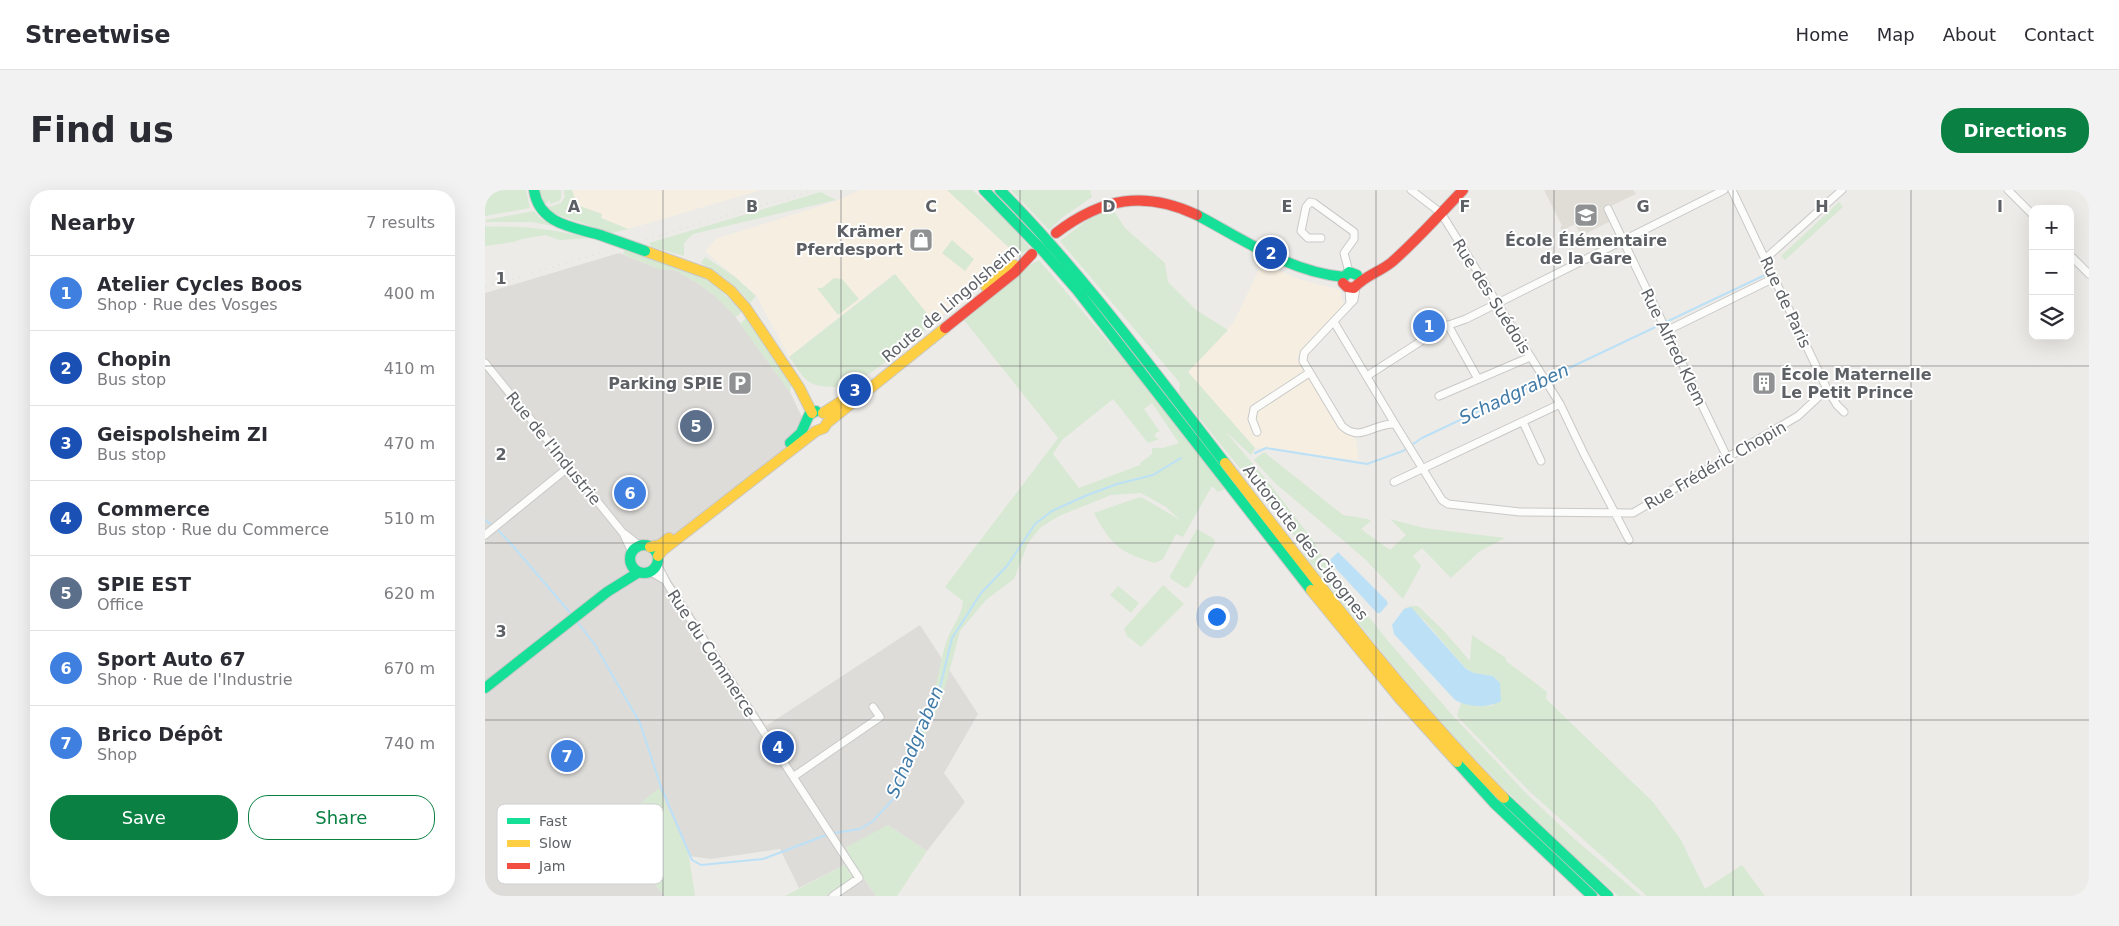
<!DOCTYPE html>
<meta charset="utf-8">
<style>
:root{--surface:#fff;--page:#f2f2f3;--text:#2b2b33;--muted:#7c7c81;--line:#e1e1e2;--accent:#0b8043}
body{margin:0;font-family:"DejaVu Sans",sans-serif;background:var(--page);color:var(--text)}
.controls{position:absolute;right:15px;top:15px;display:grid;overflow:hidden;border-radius:10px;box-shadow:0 5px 20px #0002}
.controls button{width:45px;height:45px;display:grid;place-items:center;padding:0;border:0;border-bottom:1px solid var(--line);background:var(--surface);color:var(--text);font:25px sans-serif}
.you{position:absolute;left:731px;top:426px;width:18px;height:18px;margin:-12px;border:4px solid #fff;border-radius:50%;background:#1a73e8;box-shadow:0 0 0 8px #1a73e833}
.badge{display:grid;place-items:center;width:32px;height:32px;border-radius:50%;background:var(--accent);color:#fff;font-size:16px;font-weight:700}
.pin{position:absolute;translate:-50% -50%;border:2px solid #fff;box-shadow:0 1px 5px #0006}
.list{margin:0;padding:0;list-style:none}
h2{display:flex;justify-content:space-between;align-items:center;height:65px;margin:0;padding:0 20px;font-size:21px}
h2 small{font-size:16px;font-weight:400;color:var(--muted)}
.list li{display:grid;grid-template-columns:32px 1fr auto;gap:15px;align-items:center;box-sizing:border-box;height:75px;padding:0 20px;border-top:1px solid var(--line)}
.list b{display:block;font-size:19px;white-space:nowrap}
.list p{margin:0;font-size:16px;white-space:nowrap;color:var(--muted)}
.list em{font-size:16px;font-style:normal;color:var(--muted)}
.actions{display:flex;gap:10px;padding:15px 20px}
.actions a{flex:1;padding:11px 0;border:1px solid var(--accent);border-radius:20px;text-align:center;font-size:18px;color:var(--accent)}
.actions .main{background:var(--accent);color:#fff}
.icon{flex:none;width:28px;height:28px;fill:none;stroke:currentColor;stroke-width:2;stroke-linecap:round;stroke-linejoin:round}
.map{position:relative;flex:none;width:1604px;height:706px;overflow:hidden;border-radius:20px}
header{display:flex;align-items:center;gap:30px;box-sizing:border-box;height:70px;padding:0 25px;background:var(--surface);border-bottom:1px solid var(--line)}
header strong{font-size:24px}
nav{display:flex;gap:28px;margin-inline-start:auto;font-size:18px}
.intro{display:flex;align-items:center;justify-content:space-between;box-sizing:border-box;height:120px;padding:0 30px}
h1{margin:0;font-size:35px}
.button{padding:12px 22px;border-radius:20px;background:var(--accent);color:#fff;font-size:18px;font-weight:700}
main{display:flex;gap:30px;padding:0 30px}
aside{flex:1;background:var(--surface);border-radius:20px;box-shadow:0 5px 20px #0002}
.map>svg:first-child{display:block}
.commercial{fill:#f6efe1}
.industrial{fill:#dedcd9}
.education{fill:#e0ddd7}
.green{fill:#d7e8d3;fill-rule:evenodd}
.water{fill:#bce1f7}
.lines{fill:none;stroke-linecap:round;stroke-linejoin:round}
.stream{stroke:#bce1f7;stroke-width:2}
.street-casing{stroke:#c9c9c8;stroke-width:9}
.fast-casing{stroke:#c8c8c7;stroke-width:12}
.slow-casing{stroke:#c8c8c7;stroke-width:12}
.jam-casing{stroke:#c8c8c7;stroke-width:12}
.street{stroke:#fcfcfb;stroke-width:7}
.fast{stroke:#16e098;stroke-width:10}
.slow{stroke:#ffcf43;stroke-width:10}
.jam{stroke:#f24e42;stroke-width:10}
.rail{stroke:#e3e2e2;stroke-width:2;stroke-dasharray:1 6;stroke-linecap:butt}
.fast-bridge-casing{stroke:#c8c8c7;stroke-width:12;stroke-linecap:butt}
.fast-bridge{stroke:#16e098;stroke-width:10}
.grid{fill:none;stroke:#5d6165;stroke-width:1;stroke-opacity:0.55}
.labels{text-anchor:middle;stroke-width:4;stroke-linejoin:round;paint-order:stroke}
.poi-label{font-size:16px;font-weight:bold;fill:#5d6165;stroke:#fff;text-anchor:end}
.street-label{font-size:16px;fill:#5d6165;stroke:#fff}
.water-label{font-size:18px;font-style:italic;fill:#407aa7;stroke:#fff}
.key{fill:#fff;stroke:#ced0d1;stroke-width:1}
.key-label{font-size:14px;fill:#5d6165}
.grid-label{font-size:16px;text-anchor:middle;font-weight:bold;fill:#5d6165;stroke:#fff;stroke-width:4;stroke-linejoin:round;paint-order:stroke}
</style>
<header>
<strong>Streetwise</strong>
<nav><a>Home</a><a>Map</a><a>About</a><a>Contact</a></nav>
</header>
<div class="intro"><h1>Find us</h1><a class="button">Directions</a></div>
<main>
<aside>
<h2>Nearby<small>7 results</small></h2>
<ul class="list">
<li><span class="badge" style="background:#3f7fe0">1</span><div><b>Atelier Cycles Boos</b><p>Shop · Rue des Vosges</p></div><em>400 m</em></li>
<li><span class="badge" style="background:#1a4fb4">2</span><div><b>Chopin</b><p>Bus stop</p></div><em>410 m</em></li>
<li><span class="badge" style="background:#1a4fb4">3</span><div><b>Geispolsheim ZI</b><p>Bus stop</p></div><em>470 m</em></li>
<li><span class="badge" style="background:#1a4fb4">4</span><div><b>Commerce</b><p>Bus stop · Rue du Commerce</p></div><em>510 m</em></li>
<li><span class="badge" style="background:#5c6f8a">5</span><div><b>SPIE EST</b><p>Office</p></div><em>620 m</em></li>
<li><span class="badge" style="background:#3f7fe0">6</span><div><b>Sport Auto 67</b><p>Shop · Rue de l'Industrie</p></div><em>670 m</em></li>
<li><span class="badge" style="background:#3f7fe0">7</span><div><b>Brico Dépôt</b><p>Shop</p></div><em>740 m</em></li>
</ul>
<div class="actions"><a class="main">Save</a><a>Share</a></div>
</aside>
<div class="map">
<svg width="1604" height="706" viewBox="0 0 1604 706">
<rect width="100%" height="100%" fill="#edebe7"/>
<path class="commercial" d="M87 0H276L143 39 116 28 117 24 92 15Z
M375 0H462L533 66 446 134 445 127 409 84 304 167 271 105 220 61 231 49 351 11Z
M777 73 816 90 855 100 859 116 812 168 856 237 871 250 874 270 770 258 703 182 749 132Z"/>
<path class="industrial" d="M134 63 174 79 190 80 214 94 230 106 247 122 305 202 327 248 180 364 178 369V378L281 536 435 435 493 524 459 583 480 612 442 661 403 635 367 671 314 698 295 659 226 669 204 666 174 599 123 640 180 706H0V103Z
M375 683 391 706H340Z"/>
<path class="education" d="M1059 0H1148L1151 4 1126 16 1132 28 1096 46 1090 34 1077 41 1075 37 1077 36Z"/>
<path class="green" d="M6 0H41L45 18 0 26V2Z
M54 0H76V8L74 11 65 14V10L59 15 54 6Z
M79 0H87L92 15 117 24 116 28 143 39 127 43 67 23 62 18 76 13 80 7Z
M462 0H487L516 25 545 58 533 66Z
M526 0H605L607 7 578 27 564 40Z
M336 2 351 10 208 44 199 53V66L167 57 164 53Z
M1354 12 1358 17 1300 70 1296 66Z
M627 18 640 38 680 73 683 92 711 120 743 140 703 182 770 258 766 265 740 241 784 293 827 349 841 373 903 451 968 526 1042 604 1085 645 1156 706H1133C1076 655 1020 602 968 545 916 487 867 426 819 364L817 355 694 203 695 193 575 51 609 25Z
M49 21 55 28 69 36 46 32H2L0 30Z
M0 35 2 37C37 35 70 40 104 48L75 50 60 45 37 49 29 52 0 56Z
M467 50 489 69 480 81 457 63Z
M140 60 212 84 230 96 258 121 251 127 230 106 214 94 190 80 174 79 138 64Z
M220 67 249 86 271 106 265 113C252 95 235 84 216 73Z
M554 70 643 175 740 299 733 302 727 296 698 347 691 344 678 369 670 373C634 362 627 356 609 323L655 307 660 309 695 330 681 317 656 303 626 305 574 326 556 337 543 353 529 389 501 410 475 441 457 509 430 566 424 569C417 551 433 539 441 524 453 501 453 474 462 450 467 436 477 426 478 411L460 397 573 248 479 130 545 75ZM628 209 663 253 674 249 669 246 672 242H675L659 219 667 213 694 253 678 258H667V264L655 273V275L594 298 568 264 577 250Z
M410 84 445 127 446 134C431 149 379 192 360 196 352 198 333 197 326 193 316 188 312 176 304 167Z
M349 88 357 89 374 109 353 125 332 98H337Z
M262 127 306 196 305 202 255 134Z
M779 262 858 325 883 329 886 331 876 339 905 360 921 345 905 329 939 338 1020 348 995 361 966 388 937 358 928 366 936 376 918 409 879 368 790 293 769 270Z
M712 339 729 349 730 353 704 397 700 398 685 388V386Z
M678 395 699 414 656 457 642 446 639 439Z
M633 396 654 413 646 423 625 405Z
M925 416H933L957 439 985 471 987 445 1021 468V471L1062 502 1061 509 1168 612 1196 650 1220 699 1257 675 1280 706H1162L1045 602 972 526 976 513 1008 516V486L989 483 981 479 939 430 919 419Z
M174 598 204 666 210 706H180L123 640Z
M403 635 442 661 412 706H391L375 683 340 706H300L367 671 361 657Z"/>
<path class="water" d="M853 362 902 411 903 414 895 423H892L844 371Z
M926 417 981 479 989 483 1008 486 1015 493 1016 511C1004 518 981 518 969 509L909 444 907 435 919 419Z"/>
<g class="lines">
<path class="stream" d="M1061 189 1280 85
M770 263 781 258 882 274 918 261 937 248 1057 191
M0 330 7 335
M11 338 28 356 87 425
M91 430 110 455 155 533 176 597 207 670 216 675 278 669 344 644
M349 643 375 639 388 631 409 608 455 497 467 448 496 403 522 376 550 334 567 321 600 306 632 294 668 285 696 268"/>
<g class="street-casing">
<path id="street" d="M926 0 956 23 1075 214 1099 264 1144 350
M1247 0 1342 199 1352 215 1359 222
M1523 0 1548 25
M1123 19 1242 267
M836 48H823L816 41 821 17 825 12 829 13 869 42V49L859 63 864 82
M1585 65 1604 84
M1280 69 1357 0
M864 98 865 114 869 110 871 97
M865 114 819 163 818 171 857 236C876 253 887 233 910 234L957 310 963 314 1035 322 1148 323 1313 226 1342 199
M849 132 910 234
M963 135 993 189
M1181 141 1289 88
M0 173 138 343 147 362
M882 186 958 137 981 129 1239 0
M954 206 1045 167
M1038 232 1056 271
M772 242 767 229 769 219 824 183
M909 292 1075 214
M140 344 155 356
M0 345 85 276
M172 374 183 395 374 688 348 706
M166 382 178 389
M308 587 395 527 388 517"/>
</g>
<g class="fast-casing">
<path id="fast" d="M49 0C54 34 87 37 115 45
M499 0 558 61 592 100 826 400
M515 0C598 84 667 179 740 273
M712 25C759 50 805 82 859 87
M859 87 864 82 872 85
M305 253 316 243 324 225 331 221
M145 369a14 14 0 1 1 28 0a14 14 0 1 1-28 0Z
M0 498 122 402 154 382
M972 572 1009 613 1107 706
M1019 608 1123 706"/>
</g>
<g class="slow-casing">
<path id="slow" d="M160 61 224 84 246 101 261 118 314 197 327 223
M501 97 529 75
M338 223 375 199
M740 273C829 388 916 504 1019 608
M165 357 175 355 184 348
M173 366 178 360 331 241 339 238 342 233 460 138
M826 400 915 509 972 572"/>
</g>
<g class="jam-casing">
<path id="jam" d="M571 43C617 8 659 0 712 25
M858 93 862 97 869 98C879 86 895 82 907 72 932 50 955 24 978 0
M460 138 530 82 547 64"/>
</g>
<use href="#street" class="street"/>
<use href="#fast" class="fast"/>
<use href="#slow" class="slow"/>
<use href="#jam" class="jam"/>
<path class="rail" d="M0 97 329 0"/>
<g class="fast-bridge-casing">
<path id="fast-bridge" d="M115 45 160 61"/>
</g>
<use href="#fast-bridge" class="fast-bridge"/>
</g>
<path class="grid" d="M178 0V706M356 0V706M535 0V706M713 0V706M891 0V706M1069 0V706M1248 0V706M1426 0V706M0 176H1604M0 353H1604M0 530H1604"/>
<defs>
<g id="school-square" transform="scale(1.25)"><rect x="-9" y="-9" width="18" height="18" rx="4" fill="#8f9192" stroke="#fff"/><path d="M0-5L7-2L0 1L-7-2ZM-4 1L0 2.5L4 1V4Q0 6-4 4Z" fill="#fff"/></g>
<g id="shop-square" transform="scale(1.25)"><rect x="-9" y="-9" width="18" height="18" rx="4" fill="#8f9192" stroke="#fff"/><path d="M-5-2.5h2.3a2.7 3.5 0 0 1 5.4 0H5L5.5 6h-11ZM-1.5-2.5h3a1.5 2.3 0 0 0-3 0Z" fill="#fff"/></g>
<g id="parking-square" transform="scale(1.25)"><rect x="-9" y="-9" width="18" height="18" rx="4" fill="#8f9192" stroke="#fff"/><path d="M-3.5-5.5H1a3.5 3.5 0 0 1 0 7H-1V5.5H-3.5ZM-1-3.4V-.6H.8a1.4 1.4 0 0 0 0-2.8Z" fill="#fff"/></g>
<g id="building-square" transform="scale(1.25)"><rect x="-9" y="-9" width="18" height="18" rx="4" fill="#8f9192" stroke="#fff"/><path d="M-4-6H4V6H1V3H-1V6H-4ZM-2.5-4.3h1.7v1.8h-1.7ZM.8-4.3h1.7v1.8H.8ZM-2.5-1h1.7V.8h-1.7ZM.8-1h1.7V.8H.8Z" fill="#fff"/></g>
</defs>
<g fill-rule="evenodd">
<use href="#school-square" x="1101" y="25"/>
<use href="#shop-square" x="436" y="50"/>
<use href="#parking-square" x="255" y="193"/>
<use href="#building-square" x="1279" y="193"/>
</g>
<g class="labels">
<g class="poi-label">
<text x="418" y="47">Krämer<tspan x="418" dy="18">Pferdesport</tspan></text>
<text x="1101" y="56" text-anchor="middle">École Élémentaire<tspan x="1101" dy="18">de la Gare</tspan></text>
<text x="1296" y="190" text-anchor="start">École Maternelle<tspan x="1296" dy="18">Le Petit Prince</tspan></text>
<text x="238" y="199">Parking SPIE</text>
</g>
<g class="street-label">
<text transform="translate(1007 106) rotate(58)" y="6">Rue des Suédois</text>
<text transform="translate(1301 112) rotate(65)" y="6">Rue de Paris</text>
<text transform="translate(465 113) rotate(-40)" y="6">Route de Lingolsheim</text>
<text transform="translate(1189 157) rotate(64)" y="6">Rue Alfred Klem</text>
<text transform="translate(69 258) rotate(51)" y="6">Rue de l'Industrie</text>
<text transform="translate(1230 275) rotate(-30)" y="6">Rue Frédéric Chopin</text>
<text transform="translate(821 352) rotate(52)" y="6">Autoroute des Cigognes</text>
<text transform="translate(227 463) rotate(57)" y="6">Rue du Commerce</text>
</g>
<g class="water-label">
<text transform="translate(1029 204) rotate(-25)" y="6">Schadgraben</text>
<text transform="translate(430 552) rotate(-67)" y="6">Schadgraben</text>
</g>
</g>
<rect x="12" y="614" width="166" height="80" rx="8" class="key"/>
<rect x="22" y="628" width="23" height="6" fill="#16e098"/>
<rect x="22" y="650" width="23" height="7" fill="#ffcf43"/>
<rect x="22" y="673" width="23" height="6" fill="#f24e42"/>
<g class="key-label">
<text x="54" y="636">Fast</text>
<text x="54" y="658">Slow</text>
<text x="54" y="681">Jam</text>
</g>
<g class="grid-label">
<text x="89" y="22">A</text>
<text x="267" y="22">B</text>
<text x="446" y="22">C</text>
<text x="624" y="22">D</text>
<text x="802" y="22">E</text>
<text x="980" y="22">F</text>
<text x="1158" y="22">G</text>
<text x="1337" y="22">H</text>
<text x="1515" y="22">I</text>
<text x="16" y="94">1</text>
<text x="16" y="270">2</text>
<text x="16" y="447">3</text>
</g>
</svg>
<div class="controls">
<button>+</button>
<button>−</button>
<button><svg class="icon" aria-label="layers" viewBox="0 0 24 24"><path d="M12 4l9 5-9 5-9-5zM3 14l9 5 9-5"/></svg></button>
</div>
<div class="you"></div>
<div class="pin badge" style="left:944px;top:136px;background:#3f7fe0">1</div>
<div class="pin badge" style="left:786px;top:63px;background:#1a4fb4">2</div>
<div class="pin badge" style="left:370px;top:200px;background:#1a4fb4">3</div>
<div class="pin badge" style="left:293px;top:557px;background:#1a4fb4">4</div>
<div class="pin badge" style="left:211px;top:236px;background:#5c6f8a">5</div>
<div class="pin badge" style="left:145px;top:303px;background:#3f7fe0">6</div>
<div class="pin badge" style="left:82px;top:566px;background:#3f7fe0">7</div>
</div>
</main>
